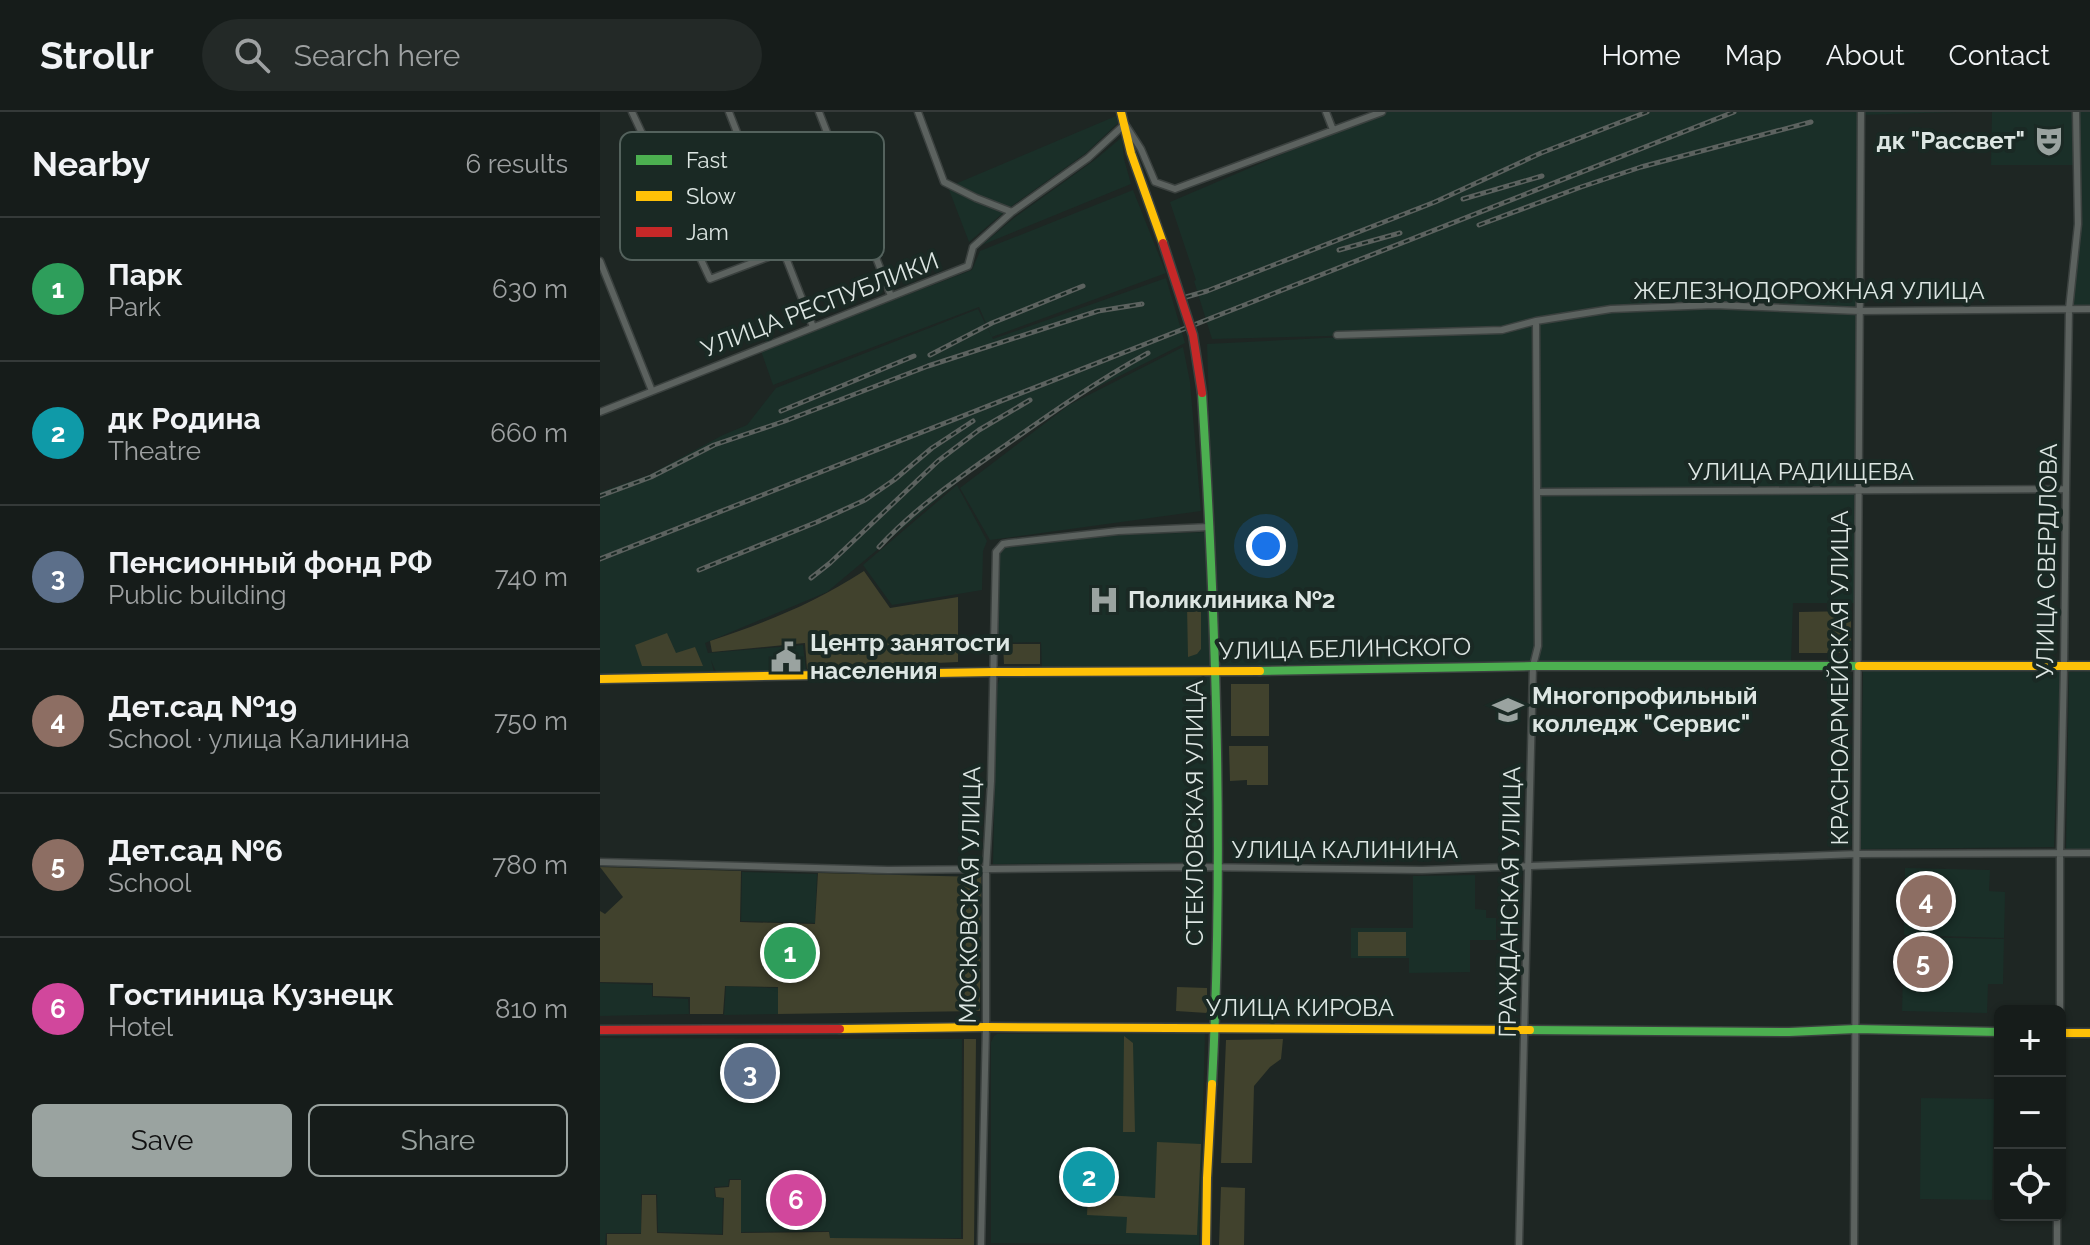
<!DOCTYPE html>
<meta charset="utf-8">
<style>
:root{--surface:#161c1a;--page:#232927;--text:#f1f3f6;--muted:#9ea1a2;--line:#353a39;--accent:#9aa3a0}
body{margin:0;font-family:Raleway,sans-serif;background:var(--page);color:var(--text)}
.controls{position:absolute;right:24px;bottom:24px;display:grid;overflow:hidden;border-radius:12px;box-shadow:0 2px 6px #0004}
.controls button{width:72px;height:72px;display:grid;place-items:center;padding:0;border:0;border-bottom:2px solid var(--line);background:var(--surface);color:var(--text);font:40px sans-serif}
.you{position:absolute;left:666px;top:434px;width:28px;height:28px;margin:-20px;border:6px solid #fff;border-radius:50%;background:#1a73e8;box-shadow:0 0 0 12px #1a73e833}
.badge{display:grid;place-items:center;width:52px;height:52px;border-radius:50%;background:var(--accent);color:#fff;font-size:26px;font-weight:700}
.pin{position:absolute;translate:-50% -50%;border:4px solid #fff;box-shadow:0 2px 8px #0006}
.list{margin:0;padding:0;list-style:none}
h2{display:flex;justify-content:space-between;align-items:center;height:104px;margin:0;padding:0 32px;font-size:34px}
h2 small{font-size:26px;font-weight:400;color:var(--muted)}
.list li{display:grid;grid-template-columns:52px 1fr auto;gap:24px;align-items:center;box-sizing:border-box;height:144px;padding:0 32px;border-top:2px solid var(--line)}
.list b{display:block;font-size:30px;white-space:nowrap}
.list p{margin:0;font-size:26px;white-space:nowrap;color:var(--muted)}
.list em{font-size:26px;font-style:normal;color:var(--muted)}
.actions{display:flex;gap:16px;padding:24px 32px}
.actions a{flex:1;padding:18px 0;border:2px solid var(--accent);border-radius:12px;text-align:center;font-size:28px;color:var(--accent)}
.actions .main{background:var(--accent);color:#111}
.icon{flex:none;width:44px;height:44px;fill:none;stroke:currentColor;stroke-width:2;stroke-linecap:round;stroke-linejoin:round}
.map{position:relative;flex:none;width:1490px;height:1133px;overflow:hidden}
header{display:flex;align-items:center;gap:48px;box-sizing:border-box;height:112px;padding:0 40px;background:var(--surface);border-bottom:2px solid var(--line)}
header strong{font-size:38px}
nav{display:flex;gap:44px;margin-inline-start:auto;font-size:28px}
.search{width:560px;height:72px;background:var(--page);display:flex;align-items:center;gap:20px;box-sizing:border-box;padding:0 28px;border-radius:44px;color:var(--muted);font-size:30px}
main{display:flex}
aside{flex:1;background:var(--surface)}
.map>svg:first-child{display:block}
.built{fill:#1a2f28}
.green{fill:#41422d}
.lines{fill:none;stroke-linecap:round;stroke-linejoin:round}
.street-casing{stroke:#3b413f;stroke-width:9}
.fast-casing{stroke:#3b413f;stroke-width:11}
.slow-casing{stroke:#3b413f;stroke-width:11}
.jam-casing{stroke:#3b413f;stroke-width:11}
.street{stroke:#5c625f;stroke-width:6}
.fast{stroke:#4caf50;stroke-width:8}
.slow{stroke:#ffc107;stroke-width:8}
.jam{stroke:#c62828;stroke-width:8}
.rail-casing{stroke:#5c625f;stroke-width:5}
.rail{stroke:#1a2924;stroke-width:2;stroke-dasharray:6;stroke-linecap:butt}
.jam-bridge-casing{stroke:#3b413f;stroke-width:11;stroke-linecap:butt}
.jam-bridge{stroke:#c62828;stroke-width:8}
.labels{text-anchor:middle;stroke-width:8;stroke-linejoin:round;paint-order:stroke}
.poi-label{font-size:24px;font-weight:bold;fill:#dde6e3;stroke:#1a2924;text-anchor:start}
.street-label{font-size:24px;fill:#dde6e3;stroke:#1a2924}
.key{fill:#1a2924;stroke:#54625d;stroke-width:2}
.key-label{font-size:22px;fill:#dde6e3}
</style>
<header>
<strong>Strollr</strong>
<div class="search"><svg class="icon" aria-label="search" viewBox="0 0 24 24"><circle cx="10" cy="10" r="6"/><path d="M15 15l6 6"/></svg>Search here</div>
<nav><a>Home</a><a>Map</a><a>About</a><a>Contact</a></nav>
</header>
<main>
<aside>
<h2>Nearby<small>6 results</small></h2>
<ul class="list">
<li><span class="badge" style="background:#2e9e5b">1</span><div><b>Парк</b><p>Park</p></div><em>630 m</em></li>
<li><span class="badge" style="background:#0f9aa8">2</span><div><b>дк Родина</b><p>Theatre</p></div><em>660 m</em></li>
<li><span class="badge" style="background:#5c6f8a">3</span><div><b>Пенсионный фонд РФ</b><p>Public building</p></div><em>740 m</em></li>
<li><span class="badge" style="background:#8d6e63">4</span><div><b>Дет.сад №19</b><p>School · улица Калинина</p></div><em>750 m</em></li>
<li><span class="badge" style="background:#8d6e63">5</span><div><b>Дет.сад №6</b><p>School</p></div><em>780 m</em></li>
<li><span class="badge" style="background:#d1479c">6</span><div><b>Гостиница Кузнецк</b><p>Hotel</p></div><em>810 m</em></li>
</ul>
<div class="actions"><a class="main">Save</a><a>Share</a></div>
</aside>
<div class="map">
<svg width="1490" height="1133" viewBox="0 0 1490 1133">
<rect width="100%" height="100%" fill="#1e2623"/>
<path class="built" d="M781 0H1356L1260 3 1256 491H1193L1191 551 617 556 607 232 804 222 612 227 594 169 596 168 570 90Z
M1392 0H1490V194H1472L1475 53H1391Z
M516 4 518 11 486 41 409 96 369 130 348 75Z
M522 25 524 47 531 72 382 133 414 106 496 47Z
M533 78 566 161 392 225 379 195 173 273 161 239 372 158 380 139Z
M566 166 585 231 466 291 359 369 227 480 105 531 108 541 203 533 206 558 116 560 111 548 114 560 0 563V380L49 363 123 323 147 313 176 276 378 197 393 227Z
M583 235 590 270 601 399 390 428 360 376 469 293Z
M357 373 387 429 383 439 382 478 292 493 263 453Z
M607 420 611 557H442L441 530 396 531 398 443 403 436 408 433 520 423Z
M1263 559 1460 560 1454 735 1260 737Z
M1490 559V739H1466L1469 560Z
M611 563 614 750 393 752 397 575 400 565Z
M1305 756 1390 758 1389 779 1405 780 1404 826 1304 823Z
M142 760 217 762 215 811 141 809Z
M875 763V797L886 798V806H896V828H870V860L809 861V846H751V816H813V764Z
M1304 825 1404 827 1403 872H1388L1387 901 1302 899Z
M0 871 52 873V885L88 887 89 902 0 904Z
M126 874 178 876V902L124 903Z
M605 921 599 1133 391 1131V930L394 924 397 922Z
M0 926 362 927 361 1126H230L229 1119 141 1120V1067H129L128 1074 114 1075 115 1085 123 1086 122 1122 58 1120 57 1082H41V1121H6L5 1133H0Z
M1321 986 1394 987 1392 1088 1320 1087Z"/>
<path class="green" d="M264 459 290 496 358 485V550L207 557 205 531 112 540 110 529C167 510 213 492 264 459Z
M587 494H601V537L597 542 588 545Z
M1251 499V541H1199V500Z
M67 521 76 541 95 535 103 554H42L35 533Z
M403 532H440V552H404Z
M631 572H669V624H631Z
M629 634H668V673H647V668L630 669Z
M0 755 141 759 140 810 215 812 218 761 381 765 380 899 178 902V875L125 874 123 902H90V885L53 884V871L0 870V799L5 802 23 785Z
M758 820H806V844H758Z
M577 875 607 876V901L576 899Z
M524 924 533 931 535 1020H523Z
M364 927H376L374 1133H7V1122H41L42 1083H56L57 1121 123 1123 124 1086 116 1085 115 1076 129 1075 130 1068H141V1121L229 1120 230 1126 363 1127Z
M683 927 681 947 670 955 654 974 652 1051H621L626 928Z
M557 1030 601 1032 597 1123 526 1121 527 1105 487 1103 488 1082 555 1086Z
M621 1075 645 1076 644 1133H619Z"/>
<g class="lines">
<g class="street-casing">
<path id="street" d="M32 0 110 167 184 139
M129 0 213 215
M219 0 291 184
M318 0 344 70 376 86 412 100
M726 0 733 18
M0 149 52 279
M737 223 902 218 936 209 1011 197 1114 193 1260 199 1490 197
M0 300 368 154 373 135 412 100 488 46 525 12 541 37 555 70 575 77 782 0
M938 380 1466 377
M0 750 288 758 595 755 822 758 1257 742 1490 741
M1460 899V741L1464 554 1466 377 1469 197 1478 112 1476 0
M381 1133 386 915V758L391 669 396 440 403 432 409 431 518 419 610 415
M919 1133 933 554 938 534 936 209
M1254 1133 1261 0
M1457 1133V1103"/>
</g>
<g class="fast-casing">
<path id="fast" d="M602 281C616 511 624 742 612 972
M660 559 933 554H1259
M930 918 1189 920 1256 917 1400 920"/>
</g>
<g class="slow-casing">
<path id="slow" d="M521 0 531 41 563 131
M1259 554H1490
M0 567 393 560 660 559
M240 917 386 915 930 918
M1460 921H1490
M606 1133 607 1066 612 972"/>
</g>
<g class="jam-casing">
<path id="jam" d="M0 918 240 917"/>
</g>
<use href="#street" class="street"/>
<use href="#fast" class="fast"/>
<use href="#slow" class="slow"/>
<use href="#jam" class="jam"/>
<g class="rail-casing">
<path id="rail" d="M863 87 942 64
M879 113 981 75 1041 55 1211 10
M739 138 800 121
M586 185 607 179 835 90 941 41 1047 0
M330 243 392 211 483 174
M181 299 314 244
M0 384 51 365 114 333 185 309 328 254 498 199 542 192
M279 435C315 396 360 365 403 335 450 302 497 269 548 241
M0 447 1134 0
M99 458 217 410 265 388 294 368 332 336 373 309
M211 466 230 451 338 349 379 318 430 288"/>
</g>
<use href="#rail" class="rail"/>
<g class="jam-bridge-casing">
<path id="jam-bridge" d="M563 131 593 223 602 281"/>
</g>
<use href="#jam-bridge" class="jam-bridge"/>
</g>
<defs>
<g id="theatre-bare" transform="scale(2.4)"><path d="M-5-5.5Q0-4 5-5.5V0Q5 5 0 6Q-5 5-5 0ZM-3.3-2.5H-1v1.5H-3.3ZM1-2.5H3.3v1.5H1ZM-2.8 1Q0 5.5 2.8 1Z" fill="#9aa3a0" stroke="#1a2924" stroke-width="2.5" paint-order="stroke"/></g>
<g id="hospital-bare" transform="scale(2.4)"><path d="M-5-5h3v3.5h4V-5h3V5h-3V1.5h-4V5h-3Z" fill="#9aa3a0" stroke="#1a2924" stroke-width="2.5" paint-order="stroke"/></g>
<g id="civic-bare" transform="scale(2.4)"><path d="M-.6-6.5H3V-4.5H.6V-3L4-1V1h2V6H-6V1h2V-1L-.6-3ZM-1.2 2.5V6h2.4V2.5Z" fill="#9aa3a0" stroke="#1a2924" stroke-width="2.5" paint-order="stroke"/></g>
<g id="university-bare" transform="scale(2.4)"><path d="M0-5L7-2L0 1L-7-2ZM-4 1L0 2.5L4 1V4Q0 6-4 4Z" fill="#9aa3a0" stroke="#1a2924" stroke-width="2.5" paint-order="stroke"/></g>
</defs>
<g fill-rule="evenodd">
<use href="#theatre-bare" x="1449" y="29"/>
<use href="#hospital-bare" x="504" y="488"/>
<use href="#civic-bare" x="186" y="545"/>
<use href="#university-bare" x="908" y="598"/>
</g>
<g class="labels">
<g class="poi-label">
<text x="1425" y="37" text-anchor="end">дк "Рассвет"</text>
<text x="528" y="496">Поликлиника №2</text>
<text x="210" y="539">Центр занятости<tspan x="210" dy="28">населения</tspan></text>
<text x="932" y="592">Многопрофильный<tspan x="932" dy="28">колледж "Сервис"</tspan></text>
</g>
<g class="street-label">
<text x="1209" y="187">ЖЕЛЕЗНОДОРОЖНАЯ УЛИЦА</text>
<text transform="translate(220 193) rotate(-21)" y="8">УЛИЦА РЕСПУБЛИКИ</text>
<text x="1201" y="368">УЛИЦА РАДИЩЕВА</text>
<text transform="translate(1447 449) rotate(-89)" y="8">УЛИЦА СВЕРДЛОВА</text>
<text transform="translate(745 537) rotate(-1)" y="8">УЛИЦА БЕЛИНСКОГО</text>
<text transform="translate(1240 566) rotate(-90)" y="8">КРАСНОАРМЕЙСКАЯ УЛИЦА</text>
<text transform="translate(595 701) rotate(-90)" y="8">СТЕКЛОВСКАЯ УЛИЦА</text>
<text x="745" y="746">УЛИЦА КАЛИНИНА</text>
<text transform="translate(370 783) rotate(-89)" y="8">МОСКОВСКАЯ УЛИЦА</text>
<text transform="translate(910 790) rotate(-89)" y="8">ГРАЖДАНСКАЯ УЛИЦА</text>
<text x="700" y="904">УЛИЦА КИРОВА</text>
</g>
</g>
<rect x="20" y="20" width="264" height="128" rx="12" class="key"/>
<rect x="36" y="43" width="36" height="10" fill="#4caf50"/>
<rect x="36" y="79" width="36" height="10" fill="#ffc107"/>
<rect x="36" y="115" width="36" height="10" fill="#c62828"/>
<g class="key-label">
<text x="86" y="56">Fast</text>
<text x="86" y="92">Slow</text>
<text x="86" y="128">Jam</text>
</g>
</svg>
<div class="controls">
<button>+</button>
<button>−</button>
<button><svg class="icon" aria-label="locate" viewBox="0 0 24 24"><circle cx="12" cy="12" r="6"/><path d="M12 2v4M12 18v4M2 12h4M18 12h4"/></svg></button>
</div>
<div class="you"></div>
<div class="pin badge" style="left:190px;top:841px;background:#2e9e5b">1</div>
<div class="pin badge" style="left:489px;top:1065px;background:#0f9aa8">2</div>
<div class="pin badge" style="left:150px;top:961px;background:#5c6f8a">3</div>
<div class="pin badge" style="left:1326px;top:789px;background:#8d6e63">4</div>
<div class="pin badge" style="left:1323px;top:850px;background:#8d6e63">5</div>
<div class="pin badge" style="left:196px;top:1088px;background:#d1479c">6</div>
</div>
</main>
